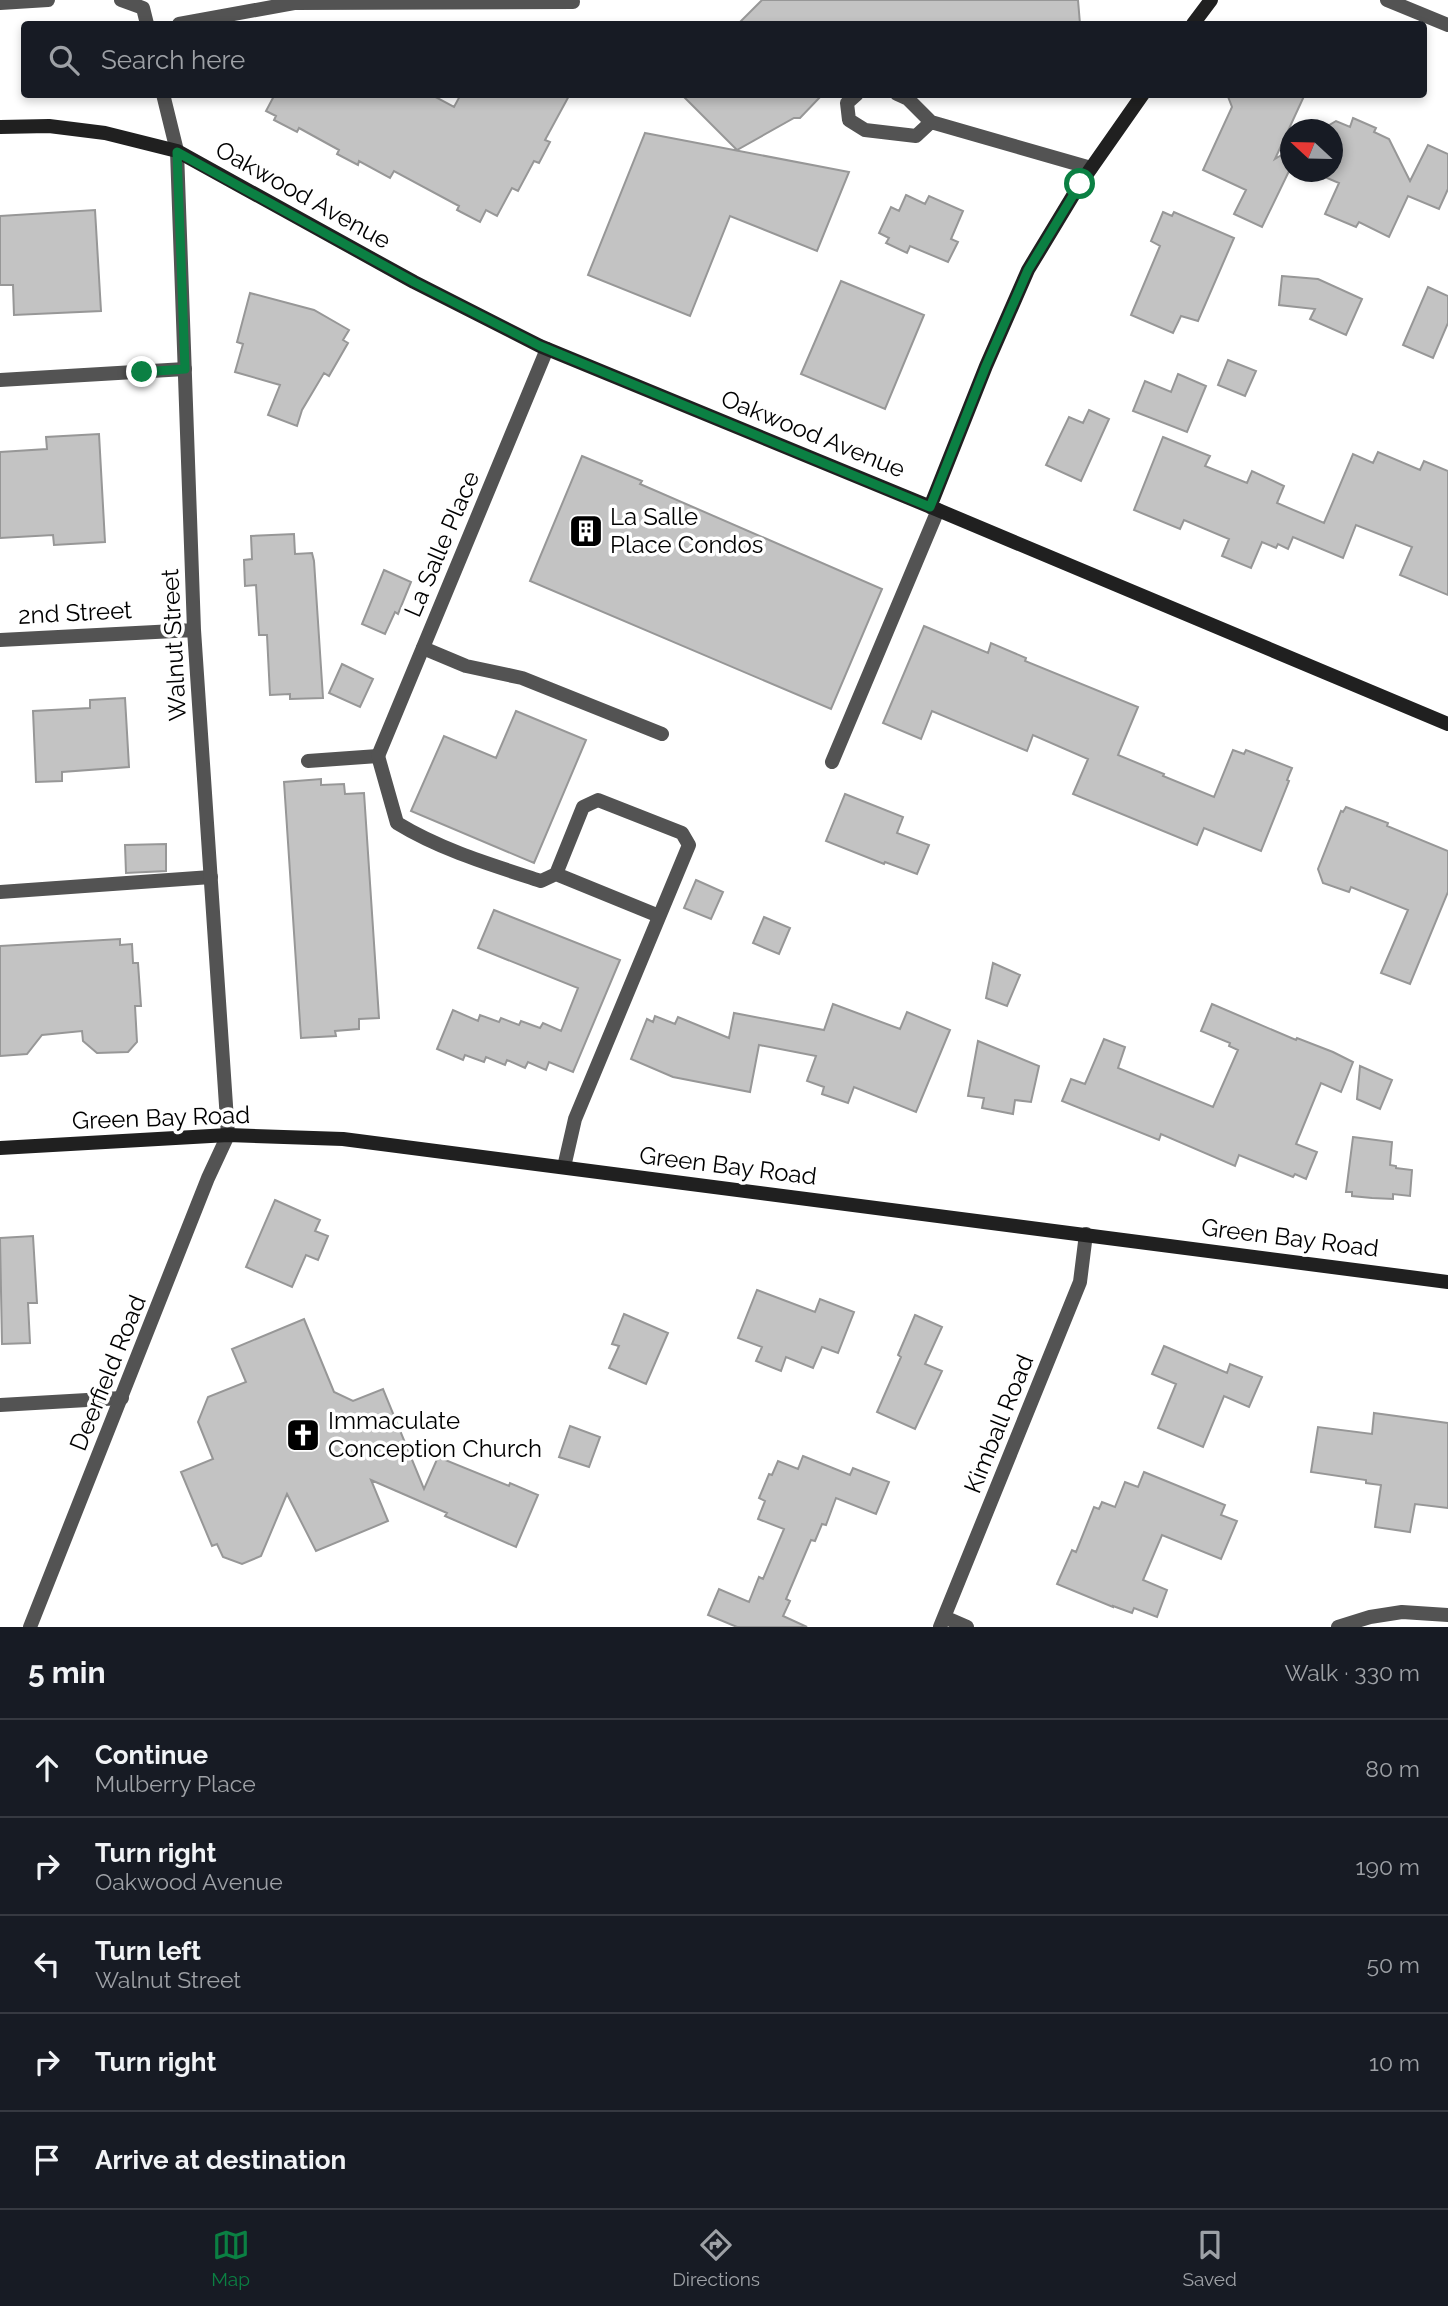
<!DOCTYPE html>
<meta charset="utf-8">
<style>
:root{--surface:#171b24;--page:#20242c;--text:#f1f3f6;--muted:#9ea1a6;--line:#363941;--accent:#0b8043}
body{margin:0;font-family:Raleway,sans-serif;background:var(--page);color:var(--text)}
.compass{position:absolute;left:1280px;top:119px;width:63px;height:63px;border-radius:50%;background:var(--surface);box-shadow:0 4px 10px #0003;rotate:292deg}
.stop{position:absolute;width:21px;height:21px;margin:-16px;border:5px solid #0b8043;border-radius:50%;background:#fff}
.stop.end{background:#0b8043;border-color:#fff;box-shadow:0 2px 7px #0008}
.list{margin:0;padding:0;list-style:none}
h2{display:flex;justify-content:space-between;align-items:center;height:91px;margin:0;padding:0 28px;font-size:30px}
h2 small{font-size:23px;font-weight:400;color:var(--muted)}
.list li{display:grid;grid-template-columns:46px 1fr auto;gap:21px;align-items:center;box-sizing:border-box;height:98px;padding:0 28px;border-top:2px solid var(--line)}
.list b{display:block;font-size:26px;white-space:nowrap}
.list p{margin:0;font-size:23px;white-space:nowrap;color:var(--muted)}
.list em{font-size:23px;font-style:normal;color:var(--muted)}
.icon{flex:none;width:38px;height:38px;fill:none;stroke:currentColor;stroke-width:2;stroke-linecap:round;stroke-linejoin:round}
.map{position:relative;flex:none;width:1448px;height:1627px;overflow:hidden}
.search{position:absolute;background:var(--surface);box-shadow:0 4px 10px #0003;left:21px;right:21px;top:21px;height:77px;display:flex;align-items:center;gap:18px;box-sizing:border-box;padding:0 24px;border-radius:7px;color:var(--muted);font-size:26px}
.sheet{height:581px;background:var(--surface)}
nav{display:flex;justify-content:space-around;align-items:center;box-sizing:border-box;height:98px;border-top:2px solid var(--line);background:var(--surface);font-size:19px;color:var(--muted)}
nav a{display:grid;justify-items:center;gap:4px}
nav .on{color:var(--accent)}
.map>svg:first-child{display:block}
.building{fill:#c3c3c3;stroke:#979797;stroke-width:2}
.lines{fill:none;stroke-linecap:round;stroke-linejoin:round}
.lane{stroke:#535353;stroke-width:14}
.street{stroke:#535353;stroke-width:14}
.secondary{stroke:#202020;stroke-width:14}
.route{stroke:#0b8043;stroke-width:9}
.labels{text-anchor:middle;stroke-width:7;stroke-linejoin:round;paint-order:stroke}
.street-label{font-size:24px;fill:#000;stroke:#fff}
.poi-label{font-size:24px;fill:#000;stroke:#fff;text-anchor:start}
</style>
<div class="map">
<svg width="1448" height="1627" viewBox="0 0 1448 1627">
<rect width="100%" height="100%" fill="#fff"/>
<path class="building" d="M762 0H1078L1080 24H738Z
M275 94H430L454 107 461 94H570L545 140 550 142 539 163 534 161 518 191 512 188 497 216 486 210 480 222 457 210 459 206 394 171 390 178 359 161 358 165 337 154 339 150 299 128 297 132 274 120 276 116 266 111Z
M681 94H823L800 118H794L737 150Z
M1227 94H1305L1275 159 1291 149V167L1262 227 1234 214 1246 190 1203 170 1232 107Z
M1353 118 1376 128 1374 132 1389 139 1410 181 1428 145 1448 154V189L1439 209 1408 196 1389 237 1359 222 1356 227 1325 214 1339 183 1313 172H1333V130H1321L1336 121 1350 127Z
M645 133 849 172 817 251 730 216 690 316 588 275Z
M906 195 925 204 929 196 963 211 951 239 958 242 948 262 910 246 907 253 886 243 889 238 879 233 891 207 899 211Z
M95 210 101 311 14 315 13 285H0V216Z
M1163 212 1172 216 1174 212 1234 238 1198 321 1181 316 1173 333 1131 315 1160 246 1151 241Z
M1282 276 1318 279 1362 299 1346 335 1310 319 1315 309 1279 305Z
M841 281 924 315 885 409 801 374Z
M1428 287 1448 296V323L1433 358 1403 345Z
M250 293 314 310 349 330 343 340 348 343 329 376 324 373 302 410 297 426 268 415 280 385 235 372 243 344 237 342Z
M1228 360 1256 371 1245 396 1218 385Z
M1178 374 1206 386 1187 432 1133 411 1145 381 1171 392Z
M1089 410 1109 419 1081 481 1046 465 1069 417 1083 423Z
M99 434 105 542 54 545 53 535 0 538V452L47 449 46 437Z
M1163 437 1210 456 1205 466 1247 483 1252 471 1284 486 1277 503 1324 523 1353 454 1373 463 1378 452 1420 470 1424 461 1448 471V595L1400 575 1412 547 1356 525 1343 558 1293 537 1288 549 1278 544 1276 548 1262 542 1251 568 1222 556 1229 539 1184 520 1180 529 1134 510Z
M582 456 642 481 640 484 882 589 831 709 530 581Z
M294 534 295 554 312 553 314 561 323 698 290 699V694L270 695 267 635H259L256 585 245 586 244 560 252 559 251 536Z
M384 570 411 582 398 614 395 612 385 634 362 624Z
M924 626 988 653 991 643 1026 658 1025 661 1138 707 1118 755 1164 774 1163 776 1214 797 1233 750 1244 754 1246 750 1292 768 1287 780 1289 781 1261 851 1204 828 1197 845 1073 794 1088 759 1033 735 1027 751 932 711 921 739 883 723Z
M342 664 373 679 360 707 329 693Z
M125 698 129 767 62 772V781L36 782 33 711 90 708V700Z
M516 711 586 740 534 863 411 811 444 736 496 758Z
M321 779V785L344 784 345 794 364 793 379 1018 359 1019V1029L335 1031 336 1036 301 1038 284 782Z
M845 794 903 817 897 833 929 845 917 874 885 862 884 864 826 841Z
M1346 807 1388 823 1387 826 1448 851V892L1410 984 1381 973 1408 910 1351 887 1349 892 1323 883 1318 869 1341 811 1343 812Z
M166 844V871L126 873 125 845Z
M696 880 723 892 711 919 684 908Z
M494 910 620 960 573 1072 549 1062 546 1070 528 1062 525 1068 507 1060 505 1065 486 1057 484 1062 465 1055 463 1060 437 1049 453 1010 478 1021 480 1015 499 1022 501 1018 519 1025 521 1021 540 1028 543 1023 561 1031 578 988 478 948Z
M764 917 790 928 779 954 753 943Z
M120 939V945L132 944 133 963H138L141 1006H135L137 1042 128 1052 97 1053 83 1041 82 1031 42 1035 27 1054 0 1056V946Z
M993 963 1020 975 1007 1006 986 998Z
M833 1004 900 1029 907 1012 950 1030 916 1112 854 1087 848 1103 822 1094 824 1087 807 1081 816 1056 759 1045 750 1092 673 1077 631 1059 647 1019 653 1022 655 1016 675 1024 678 1017 729 1038 734 1013 824 1030Z
M1212 1004 1296 1040 1297 1038 1333 1052 1353 1062 1341 1092 1321 1083 1296 1144 1317 1152 1306 1179 1295 1174 1293 1177 1239 1155 1235 1166 1161 1134 1159 1140 1062 1101 1071 1079 1085 1084 1104 1039 1125 1047 1118 1068 1213 1107 1238 1050 1229 1046 1230 1043 1201 1031Z
M978 1041 1039 1066 1031 1102 1015 1100 1013 1114 982 1108 984 1098 968 1096Z
M1360 1066 1392 1080 1380 1109 1357 1099Z
M1353 1137 1392 1142 1390 1165 1396 1166V1168L1412 1170 1410 1196 1393 1194V1199L1372 1198 1352 1196V1192H1346Z
M275 1200 320 1220 315 1231 328 1236 318 1260 306 1255 292 1287 246 1267Z
M33 1236 37 1303H28L30 1343 2 1344 0 1238Z
M757 1290 815 1312 820 1299 854 1312 838 1353 822 1347 813 1368 786 1357 781 1371 756 1361 762 1347 738 1338Z
M624 1314 668 1333 646 1384 609 1368 619 1346 612 1344Z
M915 1315 942 1327 925 1364 942 1371 915 1429 877 1412 901 1357 898 1355Z
M304 1319 334 1392 353 1401 383 1389 424 1489 438 1457 509 1486 510 1483 538 1495 516 1547 445 1516 447 1513 371 1480 388 1521 316 1551 287 1494 261 1556 242 1564 223 1557 217 1544 212 1546 181 1472 213 1459 198 1422 208 1397 246 1382 232 1349Z
M1164 1346 1227 1373 1230 1364 1262 1377 1249 1407 1224 1396 1203 1447 1158 1428 1176 1384 1152 1374Z
M1374 1413 1448 1423V1508L1415 1504 1410 1532 1375 1527 1381 1485 1366 1483V1480L1311 1472 1318 1427 1372 1434Z
M570 1426 600 1437 589 1467 559 1457Z
M803 1456 850 1475 853 1468 889 1482 876 1514 836 1498 826 1525 822 1524 815 1541 811 1540 786 1599 790 1601 783 1616 807 1627H737L708 1615 719 1589 749 1602 759 1577 763 1579 784 1529 758 1519 765 1501 759 1498 769 1474 772 1475 778 1461 798 1469Z
M1144 1472 1225 1505 1221 1515 1237 1521 1221 1559 1162 1535 1143 1580 1167 1590 1157 1617 1134 1608 1132 1613 1113 1606V1607L1057 1584 1072 1550 1076 1552 1094 1507 1099 1509 1102 1502 1115 1507 1125 1482 1138 1487Z"/>
<g class="lines">
<path class="lane" d="M121 0 143 8 147 24
M0 3 48 0
M179 24 294 3 573 2
M163 94 177 151
M857 94 847 103 849 120 865 130 916 136 931 122
M897 94 908 99 931 122 1091 168
M0 380 185 369
M423 648 466 666 522 678 662 734
M308 761 378 756 397 823C441 850 492 865 541 881L556 874 583 807 598 800 682 833 689 845 575 1119 564 1167
M832 762 938 510
M556 874 659 916
M0 892 211 877
M0 1405 122 1398"/>
<path class="street" d="M1387 0 1448 25
M0 640 194 630
M378 756 547 349
M944 1617 967 1627
M30 1627 208 1178 228 1135 194 630 177 151
M940 1627 1080 1282 1086 1234
M1338 1627 1370 1617 1402 1612 1448 1615"/>
<path class="secondary" d="M1193 24 1211 0
M0 127 49 126 105 133 177 151 414 282 540 346 938 510 1448 724
M930 507 986 366 1028 270 1080 184 1143 94
M0 1148 228 1135 343 1139 1448 1282"/>
</g>
<g class="lines">
<path class="route" d="M142 372 185 369 177 152 414 282 540 346 930 507 986 366 1028 270 1080 184"/>
</g>
<defs>
<g id="building-square" transform="scale(1.75)"><rect x="-9" y="-9" width="18" height="18" rx="4" fill="#000" stroke="#fff"/><path d="M-4-6H4V6H1V3H-1V6H-4ZM-2.5-4.3h1.7v1.8h-1.7ZM.8-4.3h1.7v1.8H.8ZM-2.5-1h1.7V.8h-1.7ZM.8-1h1.7V.8H.8Z" fill="#fff"/></g>
<g id="church-square" transform="scale(1.75)"><rect x="-9" y="-9" width="18" height="18" rx="4" fill="#000" stroke="#fff"/><path d="M-1.2-6h2.4v3.5h3.3v2.4h-3.3V6h-2.4V-.1h-3.3v-2.4h3.3Z" fill="#fff"/></g>
</defs>
<g fill-rule="evenodd">
<use href="#building-square" x="586" y="531"/>
<use href="#church-square" x="303" y="1435"/>
</g>
<g class="labels">
<g class="street-label">
<text transform="translate(303 195) rotate(29)" y="8">Oakwood Avenue</text>
<text transform="translate(813 434) rotate(22)" y="8">Oakwood Avenue</text>
<text transform="translate(442 544) rotate(-67)" y="8">La Salle Place</text>
<text transform="translate(75 613) rotate(-3)" y="8">2nd Street</text>
<text transform="translate(174 645) rotate(-93)" y="8">Walnut Street</text>
<text transform="translate(161 1118) rotate(-2)" y="8">Green Bay Road</text>
<text transform="translate(728 1166) rotate(7)" y="8">Green Bay Road</text>
<text transform="translate(1290 1238) rotate(7)" y="8">Green Bay Road</text>
<text transform="translate(108 1373) rotate(-68)" y="8">Deerfield Road</text>
<text transform="translate(999 1424) rotate(-68)" y="8">Kimball Road</text>
</g>
<g class="poi-label">
<text x="610" y="525">La Salle<tspan x="610" dy="28">Place Condos</tspan></text>
<text x="328" y="1429">Immaculate<tspan x="328" dy="28">Conception Church</tspan></text>
</g>
</g>
</svg>
<svg class="compass" viewBox="-18 -18 36 36"><path d="M0-13l5 13h-10z" fill="#e53935"/><path d="M0 13l5-13h-10z" fill="#9ea1a6"/></svg>
<div class="stop" style="left:1080px;top:184px"></div>
<div class="stop end" style="left:142px;top:372px"></div>
<div class="search"><svg class="icon" aria-label="search" viewBox="0 0 24 24"><circle cx="10" cy="10" r="6"/><path d="M15 15l6 6"/></svg>Search here</div>
</div>
<section class="sheet">
<h2>5 min<small>Walk · 330 m</small></h2>
<ul class="list">
<li><svg class="icon" aria-label="ahead" viewBox="0 0 24 24"><path d="M12 20V5M6 11l6-6 6 6"/></svg><div><b>Continue</b><p>Mulberry Place</p></div><em>80 m</em></li>
<li><svg class="icon" aria-label="right" viewBox="0 0 24 24"><path d="M7 20v-9h11M14 6l5 5-5 5"/></svg><div><b>Turn right</b><p>Oakwood Avenue</p></div><em>190 m</em></li>
<li><svg class="icon" aria-label="left" viewBox="0 0 24 24"><path d="M17 20v-9H6M10 6l-5 5 5 5"/></svg><div><b>Turn left</b><p>Walnut Street</p></div><em>50 m</em></li>
<li><svg class="icon" aria-label="right" viewBox="0 0 24 24"><path d="M7 20v-9h11M14 6l5 5-5 5"/></svg><div><b>Turn right</b></div><em>10 m</em></li>
<li><svg class="icon" aria-label="arrive" viewBox="0 0 24 24"><path d="M6 21V4h12l-3 4 3 4H6"/></svg><div><b>Arrive at destination</b></div></li>
</ul>
</section>
<nav>
<a class="on"><svg class="icon" aria-label="map" viewBox="0 0 24 24"><path d="M3 6l6-2 6 2 6-2v14l-6 2-6-2-6 2zM9 4v14M15 6v14"/></svg>Map</a>
<a><svg class="icon" aria-label="directions" viewBox="0 0 24 24"><path d="M12 3l9 9-9 9-9-9zM9 14v-3h6M13 9l2 2-2 2"/></svg>Directions</a>
<a><svg class="icon" aria-label="saved" viewBox="0 0 24 24"><path d="M7 4h10v16l-5-4-5 4z"/></svg>Saved</a>
</nav>
